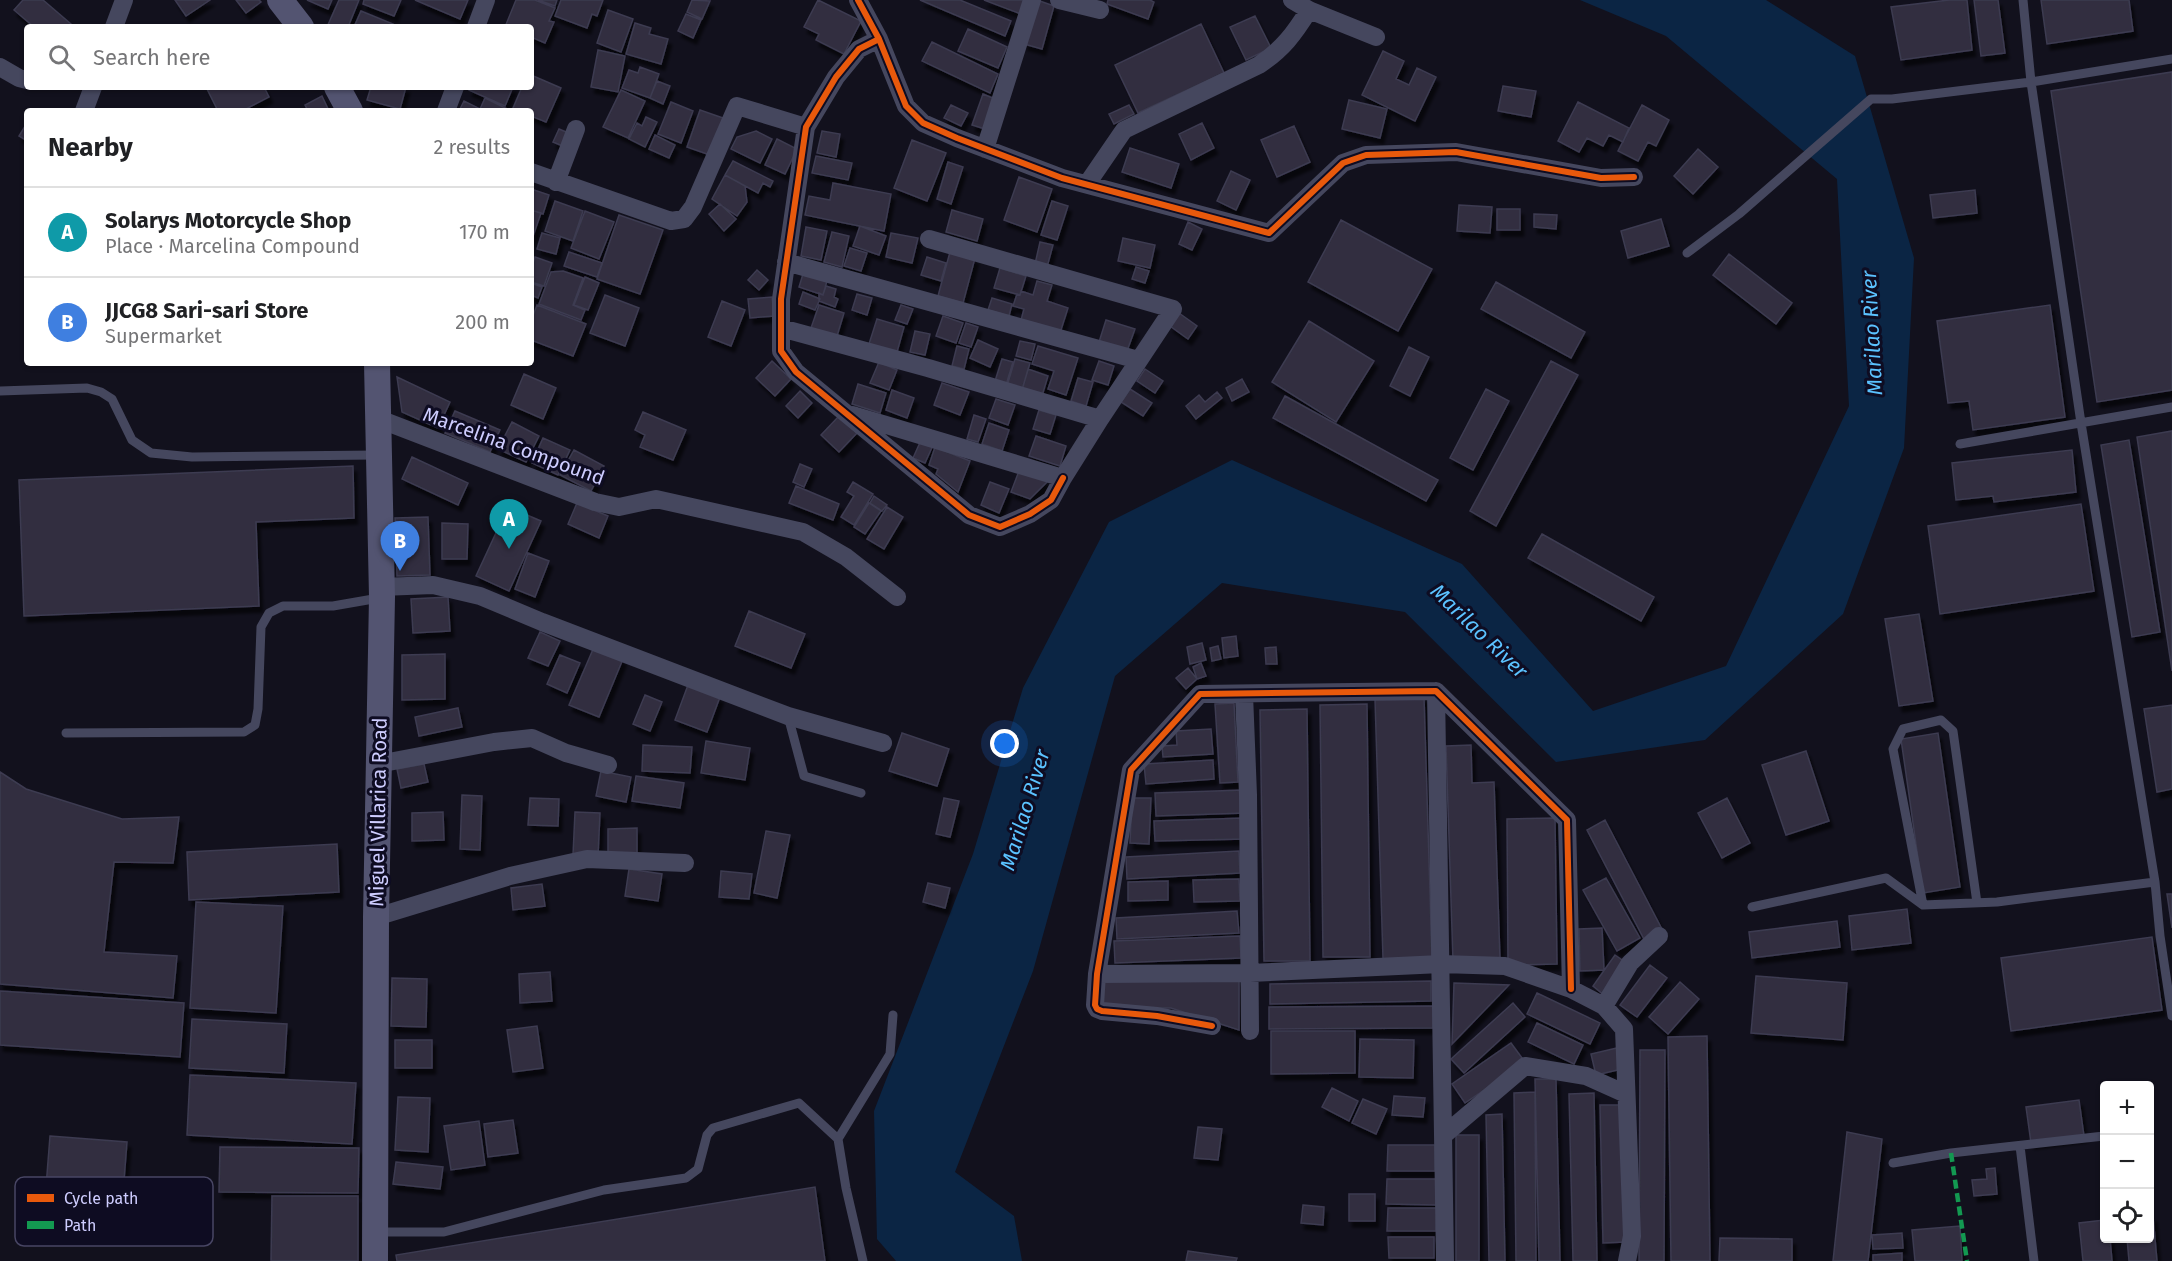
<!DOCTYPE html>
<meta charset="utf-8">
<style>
:root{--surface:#fff;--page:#f6f6f6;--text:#202124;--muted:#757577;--line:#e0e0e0;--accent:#8c8bb0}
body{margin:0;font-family:"Fira Sans",sans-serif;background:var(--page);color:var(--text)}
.controls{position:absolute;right:18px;bottom:18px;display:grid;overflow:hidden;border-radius:6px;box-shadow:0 2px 4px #0004}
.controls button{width:54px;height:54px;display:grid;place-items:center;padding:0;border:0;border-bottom:2px solid var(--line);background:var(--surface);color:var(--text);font:30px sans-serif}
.you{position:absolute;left:1005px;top:744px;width:21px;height:21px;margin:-15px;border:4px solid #fff;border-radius:50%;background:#1a73e8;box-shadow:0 0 0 9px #1a73e833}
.badge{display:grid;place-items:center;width:39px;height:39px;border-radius:50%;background:var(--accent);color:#fff;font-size:20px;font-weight:700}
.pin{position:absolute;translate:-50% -50px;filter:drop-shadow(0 2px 3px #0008)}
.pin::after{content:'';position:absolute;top:32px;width:21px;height:18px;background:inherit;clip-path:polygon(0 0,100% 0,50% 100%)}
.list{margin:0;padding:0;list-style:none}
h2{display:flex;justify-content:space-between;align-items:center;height:78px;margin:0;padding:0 24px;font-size:26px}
h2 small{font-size:20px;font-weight:400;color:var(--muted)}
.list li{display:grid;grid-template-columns:39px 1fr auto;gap:18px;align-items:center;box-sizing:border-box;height:90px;padding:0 24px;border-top:2px solid var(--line)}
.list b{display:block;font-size:22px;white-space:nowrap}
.list p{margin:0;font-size:20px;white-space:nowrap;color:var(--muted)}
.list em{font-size:20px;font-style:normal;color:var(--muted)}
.icon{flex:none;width:33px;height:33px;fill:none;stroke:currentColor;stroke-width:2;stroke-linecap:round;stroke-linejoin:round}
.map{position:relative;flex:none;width:2172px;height:1261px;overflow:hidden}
.search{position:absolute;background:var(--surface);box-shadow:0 2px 4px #0004;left:24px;top:24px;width:510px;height:66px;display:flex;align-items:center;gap:15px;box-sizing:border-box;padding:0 21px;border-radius:6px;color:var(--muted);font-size:22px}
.panel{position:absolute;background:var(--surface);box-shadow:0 2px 4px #0004;left:24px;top:108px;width:510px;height:258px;border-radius:6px}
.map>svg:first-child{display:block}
.water{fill:#0b2544}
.building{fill:#302f3f;stroke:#3d3b51;stroke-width:1.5;filter:url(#shadow)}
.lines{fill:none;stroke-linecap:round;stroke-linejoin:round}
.service{stroke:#45475e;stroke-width:9}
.minor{stroke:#45475e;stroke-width:18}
.secondary{stroke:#535471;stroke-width:26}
.quiet{stroke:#139951;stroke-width:4.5;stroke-dasharray:9 4.5;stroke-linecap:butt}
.cycleway-casing{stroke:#0e0c22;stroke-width:10}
.cycleway{stroke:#e8590c;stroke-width:6}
.labels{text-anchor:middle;stroke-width:6;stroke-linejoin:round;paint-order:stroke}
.street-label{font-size:20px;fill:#cecdff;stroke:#0e0c22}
.water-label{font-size:21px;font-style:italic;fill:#5bc2ff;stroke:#0e0c22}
.key{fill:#0e0c22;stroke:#484664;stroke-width:1.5}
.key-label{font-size:16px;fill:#cecdff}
</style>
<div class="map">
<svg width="2172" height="1261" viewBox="0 0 2172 1261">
<defs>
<filter id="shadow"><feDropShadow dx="3.5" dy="6" stdDeviation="1.5" flood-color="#0009"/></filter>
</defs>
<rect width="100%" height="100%" fill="#12111d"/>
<path class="water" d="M1580 0H1766L1855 56 1914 258 1904 448 1843 614 1705 740 1556 762 1405 612 1222 583 1115 676 1033 971 955 1172 1014 1216 1022 1261H896L877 1239 874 1111 973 854 1023 688 1109 522 1232 460 1462 564 1593 711 1726 666 1849 406 1837 179 1666 36Z"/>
<path class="building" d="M23 0H43L71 24 68 27H34L14 10Z
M175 0H210L186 16Z
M236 0H259L261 2 246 13Z
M307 0H332L328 9Z
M339 0H359L348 27H327Z
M364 0H401L394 16 363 4Z
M415 0H468L460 19Z
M516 0H535L555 8 549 21 554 22 545 43 531 37V27H505Z
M538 0H557L555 6Z
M561 0H603L597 16 592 14 587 28 555 16Z
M692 0 710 1 702 19 687 12Z
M818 0 861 21 844 54 816 40 819 34 804 27Z
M920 0H960L1011 21 1005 36Z
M984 0H1027L1021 14Z
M1037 0 1054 6 1042 49 1024 44Z
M1108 0H1150L1154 2 1148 19 1107 4Z
M1949 0H1967L1972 50 1901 60 1891 7Z
M1974 0H1998L2005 53 1981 56Z
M2041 0H2129L2133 31 2047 44Z
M608 10 633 19 621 52 597 43Z
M361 11 393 24 391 27H354Z
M686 14 701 20 693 38 678 31Z
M1255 16 1271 48 1246 60 1230 27Z
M635 23 651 28 649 34 668 39 661 64 626 54Z
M1201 24 1224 73 1138 113 1115 65Z
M968 29 1007 47 998 68 958 51Z
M932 42 998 74 990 93 922 61Z
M598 50 625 56 618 92 591 87Z
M1383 51 1404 61 1396 79 1409 85 1417 68 1436 77 1415 121 1362 95Z
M640 67 659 74 650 98 622 88 629 70 638 73Z
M2172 72V390L2097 402 2051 91Z
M531 75 561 88 546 122 531 116V111H520L513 108 522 87H531Z
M657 81 670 86 663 104 650 98Z
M1503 86 1536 91 1531 117 1498 111Z
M206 87H264L269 97 242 111H218Z
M371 87H406L400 109 367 100Z
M470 87H513L505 106 469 90Z
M621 90 645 101 628 138 603 127Z
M983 94 995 99 985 129 972 125Z
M322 96 329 111H308L305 105Z
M485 98 511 111H459L464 101 480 109Z
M1349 100 1387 109 1380 138 1342 129Z
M671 102 693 111 681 143 658 134Z
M1578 102 1629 128 1623 142 1609 135 1603 146 1587 138 1579 152 1558 141Z
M951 105 968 113 961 126 944 118Z
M1129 105 1134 114 1114 124 1109 114Z
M1642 105 1669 120 1656 146 1648 142 1638 161 1618 151Z
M700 110 723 118 710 155 687 147Z
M646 117 657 122 645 147 629 139 637 123 642 126Z
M27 123V141L19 136Z
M1202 123 1214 148 1191 160 1179 134Z
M1294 126 1310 162 1277 177 1261 140Z
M559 129 571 134 565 147 553 142Z
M756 131 772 139 760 163 731 149 737 137Z
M822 131 840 134 836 157 817 153Z
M655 135 675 145 669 158 649 149Z
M777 139 797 149 785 174 765 165Z
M912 140 946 153 927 201 894 188Z
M1130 148 1179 164 1171 188 1122 172Z
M1698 149 1718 167 1693 194 1674 176Z
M816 156 852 163 848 180 812 173Z
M733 161 773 181 770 187 763 183 758 193 725 175Z
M948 162 963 167 951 204 937 199Z
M1231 171 1250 180 1236 210 1217 201Z
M725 175 745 186 747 202 737 216 712 199Z
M1019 177 1052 189 1037 232 1004 220Z
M833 183 891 194 884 231 805 215 809 196 830 200Z
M531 189 549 195 543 214 531 210Z
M1975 190 1977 213 1933 218 1930 195Z
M555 201 583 211 573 241 545 231Z
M1052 201 1068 206 1057 240 1041 235Z
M720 204 736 219 724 231 709 214Z
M1459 205 1492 207 1490 233 1457 231Z
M1497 209H1520V230H1497Z
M531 210 541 213 531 242Z
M952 210 983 219 977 241 946 232Z
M585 211 614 222 599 259 571 248Z
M1534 214 1557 215 1556 229 1534 227Z
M619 215 663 230 640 294 597 279Z
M1661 219 1669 246 1628 258 1621 231Z
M1341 220 1432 269 1398 331 1308 282Z
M1188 222 1202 229 1192 250 1179 244Z
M860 226 886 236 879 255 853 246Z
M806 227 827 231 821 260 801 256Z
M832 232 849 236 842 267 824 262Z
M542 233 560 238 556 254 537 249Z
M891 233 918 238 912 263 886 257Z
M1123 238 1155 245 1150 268 1118 261Z
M1040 242 1053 245 1047 267 1035 264Z
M850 248 867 253 861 271 844 266Z
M569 252 602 263 597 277 564 266Z
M950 252 975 258 963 303 938 296Z
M1729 254 1792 303 1776 324 1713 275Z
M535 257 552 263 544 286 531 282V269Z
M927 257 946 263 941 281 921 275Z
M1136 267 1149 271 1145 283 1132 279Z
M1000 268 1026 276 1020 295 994 288Z
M757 270 768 280 759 290 748 280Z
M563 271 583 278 573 305 585 310 581 320 539 304 551 272Z
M803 274 827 281 823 295 799 287Z
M585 277 599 283 588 310 574 305Z
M1037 281 1052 285 1047 301 1068 308 1060 333 1021 320 1024 309 1013 306 1017 294 1020 295 1021 291 1033 295Z
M1496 282 1585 332 1571 358 1481 309Z
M531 283 542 287 538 298 531 295Z
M826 286 836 289 834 297 838 299 835 307 819 301V293L823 295Z
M803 292 820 299 815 310 799 304Z
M857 294 872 298 867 315 852 310Z
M605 295 639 308 625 346 590 333Z
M772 297 774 316 750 318 748 299Z
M992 298 1012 304 1009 316 988 310Z
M722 301 745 310 731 346 708 337Z
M537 305 586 324 573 356 531 340V321Z
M819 305 844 313 837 336 811 328Z
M901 305 913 309 907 324 895 320Z
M2050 305 2065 417 1973 430 1969 401 1948 403 1937 321Z
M1179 313 1197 326 1188 339 1170 326Z
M943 316 963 323 956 343 936 336Z
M877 319 904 327 897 352 869 344Z
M1106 320 1135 329 1127 351 1099 342Z
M1309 321 1374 361 1336 422 1272 382Z
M966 323 978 327 971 347 959 343Z
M915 331 930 334 925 355 910 352Z
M978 340 998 349 990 367 970 358Z
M1020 341 1035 344 1031 360 1016 356Z
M957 346 969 349 964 369 952 366Z
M1038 346 1078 358 1066 395 1048 389 1054 371 1032 364Z
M1409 347 1429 357 1410 396 1390 386Z
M1002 359 1013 362 1006 385 995 381Z
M1015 359 1030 363 1022 390 1007 386Z
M772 361 791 379 775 396 756 378Z
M1099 361 1114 366 1108 385 1092 380Z
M1551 361 1578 375 1496 526 1470 511Z
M879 362 897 370 889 390 870 383Z
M1028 369 1048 376 1042 396 1022 390Z
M1145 369 1163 381 1155 393 1137 381Z
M524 374 556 388 543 419 511 405Z
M397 377 450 402 438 428 402 412Z
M1078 378 1093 382 1086 406 1071 401Z
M1242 379 1249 392 1232 401 1226 388Z
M942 383 969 392 960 415 934 405Z
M858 384 886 393 880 413 852 404Z
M1130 389 1152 403 1143 416 1121 402Z
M1486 389 1509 401 1473 470 1450 458Z
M892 390 914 398 907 418 886 410Z
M800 391 812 403 798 418 786 406Z
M1217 392 1222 398 1196 419 1186 406 1199 395 1205 402Z
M1285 396 1438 480 1426 501 1273 418Z
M996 399 1015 405 1008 425 989 418Z
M1039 410 1056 415 1050 434 1033 429Z
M455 411 500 430 490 452 445 433Z
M643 412 686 430 673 460 640 447 645 435 635 430Z
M974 415 986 419 978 442 967 439Z
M839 416 857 433 839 452 821 435Z
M512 422 539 436 526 462 498 449Z
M989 423 1009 430 1002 451 982 444Z
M2172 431V671L2137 437Z
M1036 436 1066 446 1060 466 1029 456Z
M543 438 570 450 558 475 532 463Z
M922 438 934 443 925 463 913 458Z
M2129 440 2160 632 2132 637 2101 445Z
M935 447 970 461 958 492 936 474 938 469 929 465Z
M574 450 604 466 591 491 560 475Z
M2072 450 2076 492 1994 502 1993 496 1956 500 1952 463Z
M412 457 468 483 458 505 402 479Z
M800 464 812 469 804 487 793 482Z
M353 466 354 518 256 522 259 606 24 616 19 480Z
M1019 471 1048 481 1030 499 1011 492Z
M853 482 873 494 854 525 841 517 854 496 847 492Z
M990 482 1009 489 999 513 981 505Z
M796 486 839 504 833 520 789 503Z
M874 496 887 505 882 511 870 503Z
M577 503 608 516 599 538 568 524Z
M869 503 881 511 865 534 854 527Z
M2081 504 2094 591 1940 614 1928 526Z
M508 507 541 521 509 591 476 576Z
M887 507 903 517 884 549 867 539Z
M428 517 430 575 397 576 395 518Z
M442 523 468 524 467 559H442Z
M1542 534 1654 597 1641 621 1528 558Z
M528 553 549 561 535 597 515 589Z
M448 597 450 631 413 633 411 599Z
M749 611 805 634 791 668 735 646Z
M1919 614 1933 701 1899 706 1885 619Z
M540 632 560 641 548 666 528 658Z
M1236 636 1238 656 1224 658 1222 638Z
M1202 643 1206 660 1190 664 1187 647Z
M1218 646 1221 659 1212 661 1210 648Z
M594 647 623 659 599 717 569 705Z
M1276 647 1277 664H1266L1265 648Z
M445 654V699L402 700V655Z
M560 655 580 663 567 693 547 684Z
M1201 663 1206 676 1197 679 1193 667Z
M1188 668 1197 679 1186 689 1176 678Z
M688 685 720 697 707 732 675 720Z
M645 695 662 702 650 731 633 724Z
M1424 697 1432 958 1383 959 1375 699Z
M1234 703 1238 782 1220 783 1215 704Z
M1367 704 1370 957H1323L1320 705Z
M2172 705V789L2157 792 2144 709Z
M458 708 462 727 419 736 415 717Z
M1307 709 1310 961H1264L1260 710Z
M1211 729 1213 754 1163 757 1162 746 1177 745 1176 731Z
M902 733 949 749 937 786 889 771Z
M1938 733 1960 887 1923 893 1901 739Z
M706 741 750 748 745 780 701 773Z
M643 745 692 747 690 773 642 771Z
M1471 745 1472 783 1494 782 1500 959 1453 961 1446 746Z
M1806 751 1829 821 1786 835 1762 765Z
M1213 760 1214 779 1146 784 1144 764Z
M424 764 428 782 401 788 397 769Z
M601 771 631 777 626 802 596 796Z
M0 772 26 789 122 819 179 817 173 863 114 862 104 952 177 956 173 998 0 984Z
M636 776 684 783 680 808 632 801Z
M1244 790 1245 813 1156 816 1155 793Z
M462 795 482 796 480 850 460 849Z
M530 798 559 799 558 826 528 825Z
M944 798 959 801 950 837 936 834Z
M1132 798H1151L1149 844 1130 843Z
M1727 798 1750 843 1722 858 1698 813Z
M443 812 444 840 412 841V813Z
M575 812 600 813 598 856 573 855Z
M1245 818 1246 839 1155 841 1154 821Z
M1555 818 1557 964 1508 965 1507 819Z
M1605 820 1664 933 1646 943 1587 830Z
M637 828V857H608V829Z
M766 831 790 835 777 898 754 893Z
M337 844 339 892 189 900 187 852Z
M1239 851 1240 873 1127 879 1126 857Z
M629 869 662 874 658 901 625 896Z
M721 871 752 874 749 899 719 897Z
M1606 878 1640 938 1617 951 1583 890Z
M1239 879 1240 901 1194 902 1193 880Z
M1168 881V900L1128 901V882Z
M928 883 950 888 945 908 923 902Z
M542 884 545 906 513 910 511 888Z
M2167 894H2172V928Z
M196 902 283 906 276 1013 190 1008Z
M1907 909 1911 943 1852 950 1849 916Z
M1237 911 1239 933 1117 939 1116 918Z
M1837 921 1840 947 1752 958 1749 932Z
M1602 928 1604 970 1580 971 1579 929Z
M1240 936 1241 958 1115 963 1114 941Z
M2152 937 2162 1010 2011 1031 2001 958Z
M1615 955 1628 964 1605 996 1593 986Z
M1650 965 1667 978 1637 1017 1620 1005Z
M550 972 552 1001 520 1003 519 974Z
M1756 976 1847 983 1843 1040 1751 1033Z
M392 978 427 979 426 1027 391 1026Z
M1101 980H1239V1030L1171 1008H1101Z
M1431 981V1001L1270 1004V984Z
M1680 982 1699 999 1668 1034 1649 1017Z
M1454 983 1509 985 1452 1044Z
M0 991 184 1003 180 1057 0 1045Z
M1537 993 1600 1023 1590 1044 1527 1014Z
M1513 1003 1525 1017 1464 1073 1451 1059Z
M1433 1006V1028L1269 1029V1007Z
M192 1019 287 1024 284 1073 189 1068Z
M1537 1023 1583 1045 1574 1064 1528 1042Z
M537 1026 543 1068 513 1072 507 1030Z
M1271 1031H1355V1073L1271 1074Z
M1707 1036 1710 1261H1671L1668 1037Z
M1360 1039 1414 1040 1413 1078 1359 1077Z
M395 1040H432V1068H395Z
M1511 1043 1525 1062 1465 1103 1452 1084Z
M1617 1048 1622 1069 1596 1075 1591 1054Z
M1640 1050H1665L1664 1261H1639Z
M190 1075 356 1083 352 1144 187 1135Z
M1535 1079H1556L1560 1261H1539Z
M1332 1088 1358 1101 1349 1121 1322 1107Z
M1535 1092 1536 1261H1516L1514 1093Z
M1594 1093 1597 1261H1573L1569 1094Z
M1394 1096 1425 1098 1423 1117 1392 1115Z
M398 1097 430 1098 428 1152 395 1150Z
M1363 1099 1387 1109 1376 1134 1352 1123Z
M2079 1100 2084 1136 2031 1143 2026 1107Z
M1600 1105H1622L1625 1242 1603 1243Z
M1502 1114 1505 1261H1489L1486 1115Z
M513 1120 518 1153 488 1157 484 1124Z
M479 1121 485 1165 451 1170 444 1126Z
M1198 1127 1222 1129 1218 1160 1194 1158Z
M1847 1132 1882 1139 1868 1261H1833Z
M1456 1135H1479V1261H1456Z
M50 1136 127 1142 122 1206 45 1200Z
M1388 1145H1435V1171H1387Z
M220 1147 359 1148 358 1193 219 1192Z
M396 1162 443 1167 440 1189 393 1184Z
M1995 1168 1997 1194 1974 1196 1972 1180 1987 1179 1986 1169Z
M1387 1179H1436V1205L1386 1204Z
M815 1187 825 1261H397L396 1255Z
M1349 1194H1375V1221H1349Z
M272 1196H358V1261H271Z
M1303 1205 1324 1207 1323 1225 1301 1223Z
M1388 1208H1437L1436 1231H1387Z
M2153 1216 2157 1261H2129L2127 1238H2150V1217Z
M2104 1220V1238H2110L2112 1261H2083L2079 1223Z
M1960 1226 1962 1261H1915L1912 1230Z
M1902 1233 1903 1248 1873 1249 1872 1235Z
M1388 1237H1434V1258H1389Z
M1720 1238 1792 1239V1261H1719Z
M1188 1251 1237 1258 1236 1261H1186Z
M1902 1253V1261H1873V1255Z"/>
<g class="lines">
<path class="service" d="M2023 0 2031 82 2081 423 2155 882 2160 936 2172 1016
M1687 253 1739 214 1871 99H1892L2031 82 2172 59
M0 391 87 388 101 392 112 399 132 440 151 453 192 457 376 455
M1960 444 2172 407
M788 716 804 776 861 793
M66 733 244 732 255 725 258 709 261 627 269 613 283 606H333L379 598
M1923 905 1893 749 1903 729 1941 720 1953 731 1977 903
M1752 907 1886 878 1923 905 1997 902 2155 882
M2020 1146 2034 1261
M1893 1163 1951 1153 2104 1136
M375 1232H444L604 1190 686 1178 698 1169 707 1135 713 1128 799 1103 838 1139
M863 1261 846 1188 838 1139 890 1054 893 1015"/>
<path class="minor" d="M858 0 879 39 906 106 923 123 957 138 1062 178 1269 233 1343 163 1366 155 1456 152 1601 178 1634 177
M1059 0 1100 10
M1292 0 1309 10 1376 37
M114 27 124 0
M476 27 486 0
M879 39 859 49 836 77 806 127 781 299V351L796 372 969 515 1000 527 1030 514 1051 500 1063 478
M0 67 19 78 27 80
M84 111 93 87
M446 111 455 87
M985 149 1032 0
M531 172 671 221 684 219 693 207 737 106 806 127
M556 182 576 129
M1087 184 1124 130 1259 65C1283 49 1294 34 1309 10
M786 262 1138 360
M781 328 928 368 1100 419
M853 415 1063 478 1100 419 1173 309 929 239
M379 419 595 502 619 507 656 499 803 532 846 557 897 597
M381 587 433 585 480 596 542 622 788 716 883 743
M1436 691 1445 1261
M1244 694 1248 795 1250 1031
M378 764 494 742 532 738 566 753 608 765
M376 917 510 876 587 859 685 863
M1097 974 1250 973 1441 964 1505 966 1571 989 1604 1006 1624 1029 1632 1236 1627 1261
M1604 1006 1630 963 1659 936
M1212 1026 1157 1016 1102 1011 1097 1009 1095 1005 1097 974 1131 770 1200 694 1436 691 1567 820 1571 989
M1444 1135 1525 1066 1586 1076 1626 1094"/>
<path class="secondary" d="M280 0 301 27
M337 87 350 111
M375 1261 376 917 382 597 377 363"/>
<path class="quiet" d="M1951 1153 1967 1261"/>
<g class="cycleway-casing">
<path id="cycleway" d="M858 0 879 39 906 106 923 123 957 138 1062 178 1269 233 1343 163 1366 155 1456 152 1601 178 1634 177
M879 39 859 49 836 77 806 127 781 299V351L796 372 969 515 1000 527 1030 514 1051 500 1063 478
M1212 1026 1157 1016 1102 1011 1097 1009 1095 1005 1097 974 1131 770 1200 694 1436 691 1567 820 1571 989"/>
</g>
<use href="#cycleway" class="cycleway"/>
</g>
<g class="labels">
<g class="street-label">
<text transform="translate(514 446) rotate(20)" y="7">Marcelina Compound</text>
<text transform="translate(378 812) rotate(-89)" y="7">Miguel Villarica Road</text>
</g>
<g class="water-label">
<text transform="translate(1872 333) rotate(-93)" y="7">Marilao River</text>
<text transform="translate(1479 631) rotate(44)" y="7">Marilao River</text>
<text transform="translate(1025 810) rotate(-73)" y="7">Marilao River</text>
</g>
</g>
<rect x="15" y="1177" width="198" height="69" rx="9" class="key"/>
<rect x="27" y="1194" width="27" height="8" fill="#e8590c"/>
<rect x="27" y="1221" width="27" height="8" fill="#139951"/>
<g class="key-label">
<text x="64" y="1204">Cycle path</text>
<text x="64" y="1231">Path</text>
</g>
</svg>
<div class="controls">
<button>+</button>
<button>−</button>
<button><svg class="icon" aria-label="locate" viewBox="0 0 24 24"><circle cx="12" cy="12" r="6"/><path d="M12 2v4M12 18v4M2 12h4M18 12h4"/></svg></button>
</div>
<div class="you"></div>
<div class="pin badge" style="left:509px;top:549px;background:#0f9aa8">A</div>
<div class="pin badge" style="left:400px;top:571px;background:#3f7fe0">B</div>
<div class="search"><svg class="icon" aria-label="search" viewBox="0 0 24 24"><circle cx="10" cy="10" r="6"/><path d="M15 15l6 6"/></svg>Search here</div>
<section class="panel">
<h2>Nearby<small>2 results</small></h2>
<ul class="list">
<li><span class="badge" style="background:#0f9aa8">A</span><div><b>Solarys Motorcycle Shop</b><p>Place · Marcelina Compound</p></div><em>170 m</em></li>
<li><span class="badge" style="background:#3f7fe0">B</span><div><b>JJCG8 Sari-sari Store</b><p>Supermarket</p></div><em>200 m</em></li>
</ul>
</section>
</div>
